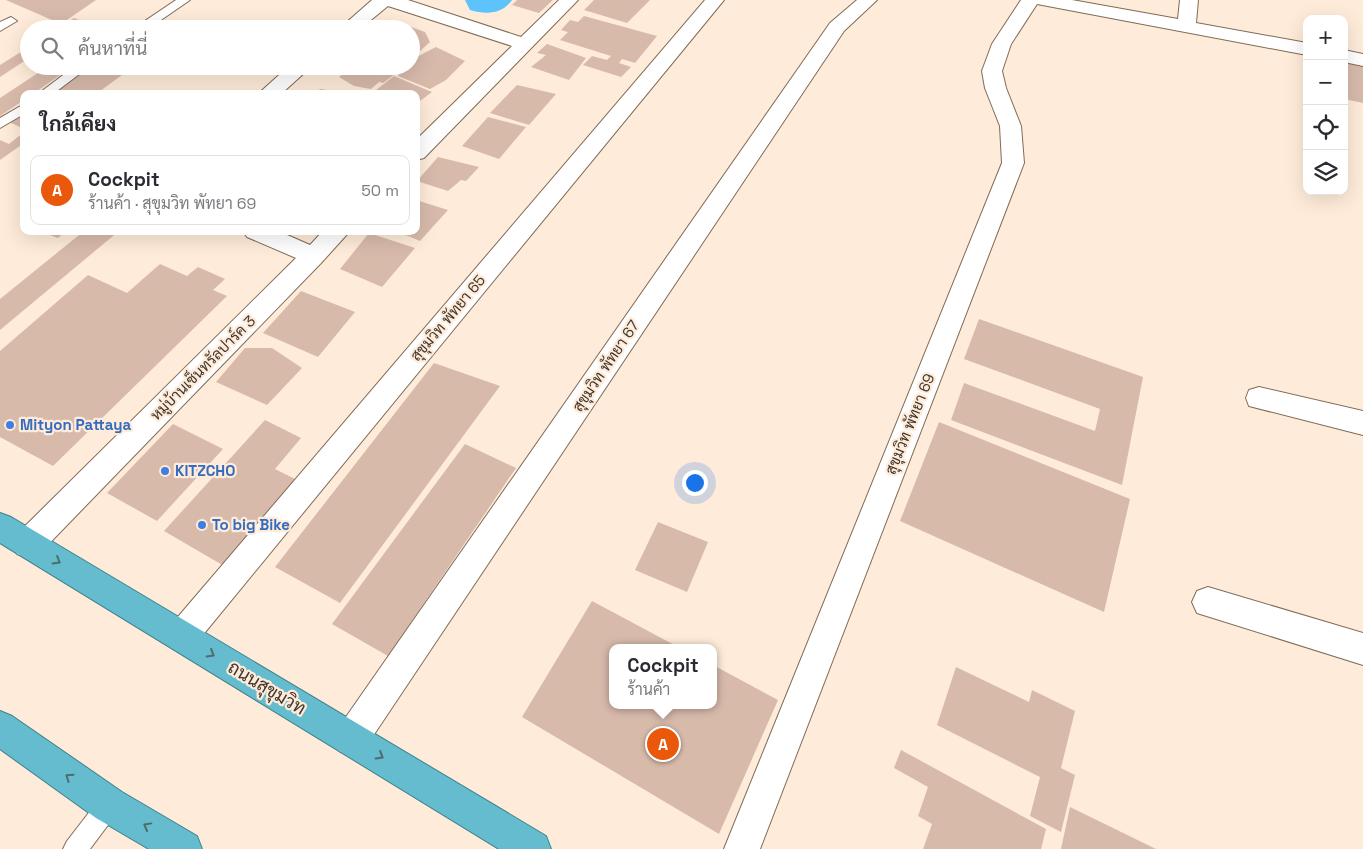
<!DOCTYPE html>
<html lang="th">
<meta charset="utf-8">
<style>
:root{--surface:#fff;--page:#f2f2f3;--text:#2b2b33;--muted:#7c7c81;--line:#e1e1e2;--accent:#ea580c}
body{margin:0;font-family:"Space Grotesk",Sarabun,sans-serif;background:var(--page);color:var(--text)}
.controls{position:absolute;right:15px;top:15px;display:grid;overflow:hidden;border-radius:10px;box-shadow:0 5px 20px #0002}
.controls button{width:45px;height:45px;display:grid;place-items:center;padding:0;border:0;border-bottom:1px solid var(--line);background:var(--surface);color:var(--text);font:25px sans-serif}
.you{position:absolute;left:694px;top:482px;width:18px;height:18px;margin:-12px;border:4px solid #fff;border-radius:50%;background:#1a73e8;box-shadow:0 0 0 8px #1a73e833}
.badge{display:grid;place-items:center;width:32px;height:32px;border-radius:50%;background:var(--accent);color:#fff;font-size:16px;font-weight:700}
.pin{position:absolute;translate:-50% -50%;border:2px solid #fff;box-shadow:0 1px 5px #0006}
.popup{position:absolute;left:609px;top:644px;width:108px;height:65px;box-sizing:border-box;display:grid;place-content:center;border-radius:10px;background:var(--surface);filter:drop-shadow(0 1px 4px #0005);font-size:16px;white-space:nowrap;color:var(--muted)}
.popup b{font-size:19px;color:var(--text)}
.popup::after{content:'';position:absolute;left:50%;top:100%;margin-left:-10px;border:10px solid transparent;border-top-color:var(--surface)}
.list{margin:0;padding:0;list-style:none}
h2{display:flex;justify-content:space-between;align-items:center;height:65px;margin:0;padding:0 20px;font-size:21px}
h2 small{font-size:16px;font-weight:400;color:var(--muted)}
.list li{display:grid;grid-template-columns:32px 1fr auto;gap:15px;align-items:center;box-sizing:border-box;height:70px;margin:0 10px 10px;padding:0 10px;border:1px solid var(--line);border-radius:10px}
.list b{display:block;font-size:19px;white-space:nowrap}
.list p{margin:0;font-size:16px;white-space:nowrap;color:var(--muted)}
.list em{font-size:16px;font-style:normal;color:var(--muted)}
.icon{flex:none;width:28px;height:28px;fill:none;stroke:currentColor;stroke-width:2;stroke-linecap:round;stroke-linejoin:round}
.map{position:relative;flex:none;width:1363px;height:849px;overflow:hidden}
.search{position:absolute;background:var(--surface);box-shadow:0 5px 20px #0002;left:20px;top:20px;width:400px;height:55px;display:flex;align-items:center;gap:12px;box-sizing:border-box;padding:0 18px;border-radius:28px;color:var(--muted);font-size:19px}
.panel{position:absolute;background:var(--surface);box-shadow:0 5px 20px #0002;left:20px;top:90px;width:400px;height:145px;border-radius:10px}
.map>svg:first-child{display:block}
.water{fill:#5cc3fb}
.building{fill:#d8baab}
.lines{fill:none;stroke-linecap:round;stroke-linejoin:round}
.service-casing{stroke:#806b56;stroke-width:2}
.minor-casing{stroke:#806b56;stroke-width:2}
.trunk-casing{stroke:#3e828d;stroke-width:2}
.service{fill:#fff;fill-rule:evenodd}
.minor{fill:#fff;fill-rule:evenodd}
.trunk{fill:#64bcce;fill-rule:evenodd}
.oneway{stroke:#4e6c6d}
.shop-dot{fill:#3f7fe0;stroke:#feebd9;stroke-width:2}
.labels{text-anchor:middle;stroke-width:4.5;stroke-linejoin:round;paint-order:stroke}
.street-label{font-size:15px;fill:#3f362d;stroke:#feebd9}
.shop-label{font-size:15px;font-weight:bold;fill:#366cbe;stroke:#feebd9;text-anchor:start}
.near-street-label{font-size:18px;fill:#3f362d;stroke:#feebd9}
</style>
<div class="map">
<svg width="1363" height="849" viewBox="0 0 1363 849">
<rect width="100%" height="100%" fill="#feebd9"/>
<path class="water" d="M465 0H512C502 14 487 15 470 10Z"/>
<path class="building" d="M6 0H96L61 24Z
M517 0H553L539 13 512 5Z
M594 0H650L627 23 584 10Z
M584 16 657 36 635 63 622 59 619 63 631 67 621 77 583 65 592 56 607 60 611 56 560 40 568 32 561 30 570 20 578 22Z
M74 18 103 29H57Z
M408 26 425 32 430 42 411 59V29H398Z
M547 44 586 58 569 80 531 67 546 55 537 53Z
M29 47V58L0 77V65Z
M436 47 465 61 446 80 430 89 398 76 405 66H411V60Z
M1344 58 1363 62V103L1344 99Z
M90 66H98L122 75 96 94H50Z
M353 66H384L388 69 391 66H397L390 73 395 74 383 83 379 82 371 89 354 86 339 77Z
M44 69 60 75 33 94H24V100L0 116V98Z
M394 76 432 92 416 104V94H371Z
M517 85 556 94 529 125 490 113Z
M320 89 342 92 346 94H314Z
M24 112V129L9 122Z
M488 117 526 127 499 159 462 146Z
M19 136 24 138V143L0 160V140L9 144Z
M438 157 479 167 466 181 461 180 448 191 417 181Z
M416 200 448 210 420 241 396 231H416Z
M39 231H66L58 238Z
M84 231H119L0 330V299Z
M369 233 415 248 382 287 340 269Z
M160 264 187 276 198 267 225 279 213 290 227 296 53 466 0 437V351L88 275 127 293Z
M301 291 355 312 318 357 263 333Z
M979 319 1143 377 1122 485 951 420 964 383 1095 431 1100 409 964 359Z
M245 348H272L302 368 267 405 216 382Z
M434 363 500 386 340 603 275 567Z
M265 420 301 438 275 469 303 483 231 570 164 531Z
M939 422 1130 499 1104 612 900 521Z
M173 424 223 449 157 521 107 493Z
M465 444 516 468 388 656 332 624Z
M658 522 708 542 687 592 635 570Z
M592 601 680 648H613V705H713V665L778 700 719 834 522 717Z
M956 667 1029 702 1032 690 1075 711 1061 768 1075 775 1061 832 1030 816 1040 777 937 725Z
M901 750 1046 829 1041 849H923L932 824 918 816 928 787 894 768Z
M1070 807 1156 849H1061Z"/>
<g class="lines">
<g class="service-casing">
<path id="service" d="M176 0H190L148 29H133Z
M11 17 17 21 0 31V22Z
M75 66H90L53 94H38Z
M24 104V114L0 128V118Z
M109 794 117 797 120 805 117 813 90 849H63L67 841 101 797Z"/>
</g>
<g class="minor-casing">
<path id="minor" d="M372 0H408L521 37 559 0H578L424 158 416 160V140L512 46 388 6 360 29H339Z
M705 0H724L193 647 182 652 171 647 166 636 171 625Z
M857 0H877L844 31 363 751 351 756 339 751 334 739 339 727 830 23Z
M1021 0H1072L1178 19 1180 0H1198L1196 23 1307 43V55L1037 4 1011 44 1002 71 1006 88 1021 126 1024 163 760 849H724L1002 163 1000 126 985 88 982 71 992 44Z
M1344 50 1363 54V66L1344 62Z
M289 66H312L281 94H258Z
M243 231H278L310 245 323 231H350L322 262 39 554 28 558 17 554 13 544 17 534 296 258 247 237Z
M1259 387 1363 411V435L1249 406 1246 398 1249 390Z
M1208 587 1363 633V665L1197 613 1192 602 1197 591Z"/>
</g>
<g class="trunk-casing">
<path id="trunk" d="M0 513 11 517 546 836 551 849H499L0 543Z
M0 711 12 716 122 792 197 836 202 849H149L96 818 0 749Z"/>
</g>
<use href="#service" class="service"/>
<use href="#minor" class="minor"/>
<use href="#trunk" class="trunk"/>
</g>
<defs><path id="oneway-chevron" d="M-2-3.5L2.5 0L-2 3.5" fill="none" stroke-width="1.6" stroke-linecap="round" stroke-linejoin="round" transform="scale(1.25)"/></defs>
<g class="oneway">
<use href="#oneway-chevron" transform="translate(57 561) rotate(31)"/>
<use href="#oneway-chevron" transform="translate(211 654) rotate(31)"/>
<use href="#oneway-chevron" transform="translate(380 756) rotate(31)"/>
<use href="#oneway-chevron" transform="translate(69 777) rotate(-145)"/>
<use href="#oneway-chevron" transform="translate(147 826) rotate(-151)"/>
</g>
<g class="shop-dot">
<circle cx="10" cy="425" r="5"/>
<circle cx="165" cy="471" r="5"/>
<circle cx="202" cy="525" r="5"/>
</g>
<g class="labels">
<g class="street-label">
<text transform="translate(448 318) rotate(-50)" y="5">สุขุมวิท พัทยา 65</text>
<text transform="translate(606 366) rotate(-56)" y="5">สุขุมวิท พัทยา 67</text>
<text transform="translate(203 368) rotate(-45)" y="5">หมู่บ้านเซ็นทรัลปาร์ค 3</text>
<text transform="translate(910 424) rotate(-68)" y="5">สุขุมวิท พัทยา 69</text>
</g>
<g class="shop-label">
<text x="20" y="430">Mityon Pattaya</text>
<text x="175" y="476">KITZCHO</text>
<text x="212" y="530">To big Bike</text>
</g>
<g class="near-street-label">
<text transform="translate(267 688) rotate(31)" y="6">ถนนสุขุมวิท</text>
</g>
</g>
</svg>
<div class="controls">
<button>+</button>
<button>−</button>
<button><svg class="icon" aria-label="locate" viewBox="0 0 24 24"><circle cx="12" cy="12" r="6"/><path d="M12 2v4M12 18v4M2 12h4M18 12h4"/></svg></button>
<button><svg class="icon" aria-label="layers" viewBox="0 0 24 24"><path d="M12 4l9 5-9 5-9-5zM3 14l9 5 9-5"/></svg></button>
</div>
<div class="you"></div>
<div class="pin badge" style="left:663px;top:744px">A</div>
<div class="popup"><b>Cockpit</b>ร้านค้า</div>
<div class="search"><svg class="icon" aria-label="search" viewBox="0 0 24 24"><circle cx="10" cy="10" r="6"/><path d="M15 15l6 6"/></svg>ค้นหาที่นี่</div>
<section class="panel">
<h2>ใกล้เคียง<small></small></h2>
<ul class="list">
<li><span class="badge">A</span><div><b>Cockpit</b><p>ร้านค้า · สุขุมวิท พัทยา 69</p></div><em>50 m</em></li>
</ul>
</section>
</div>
